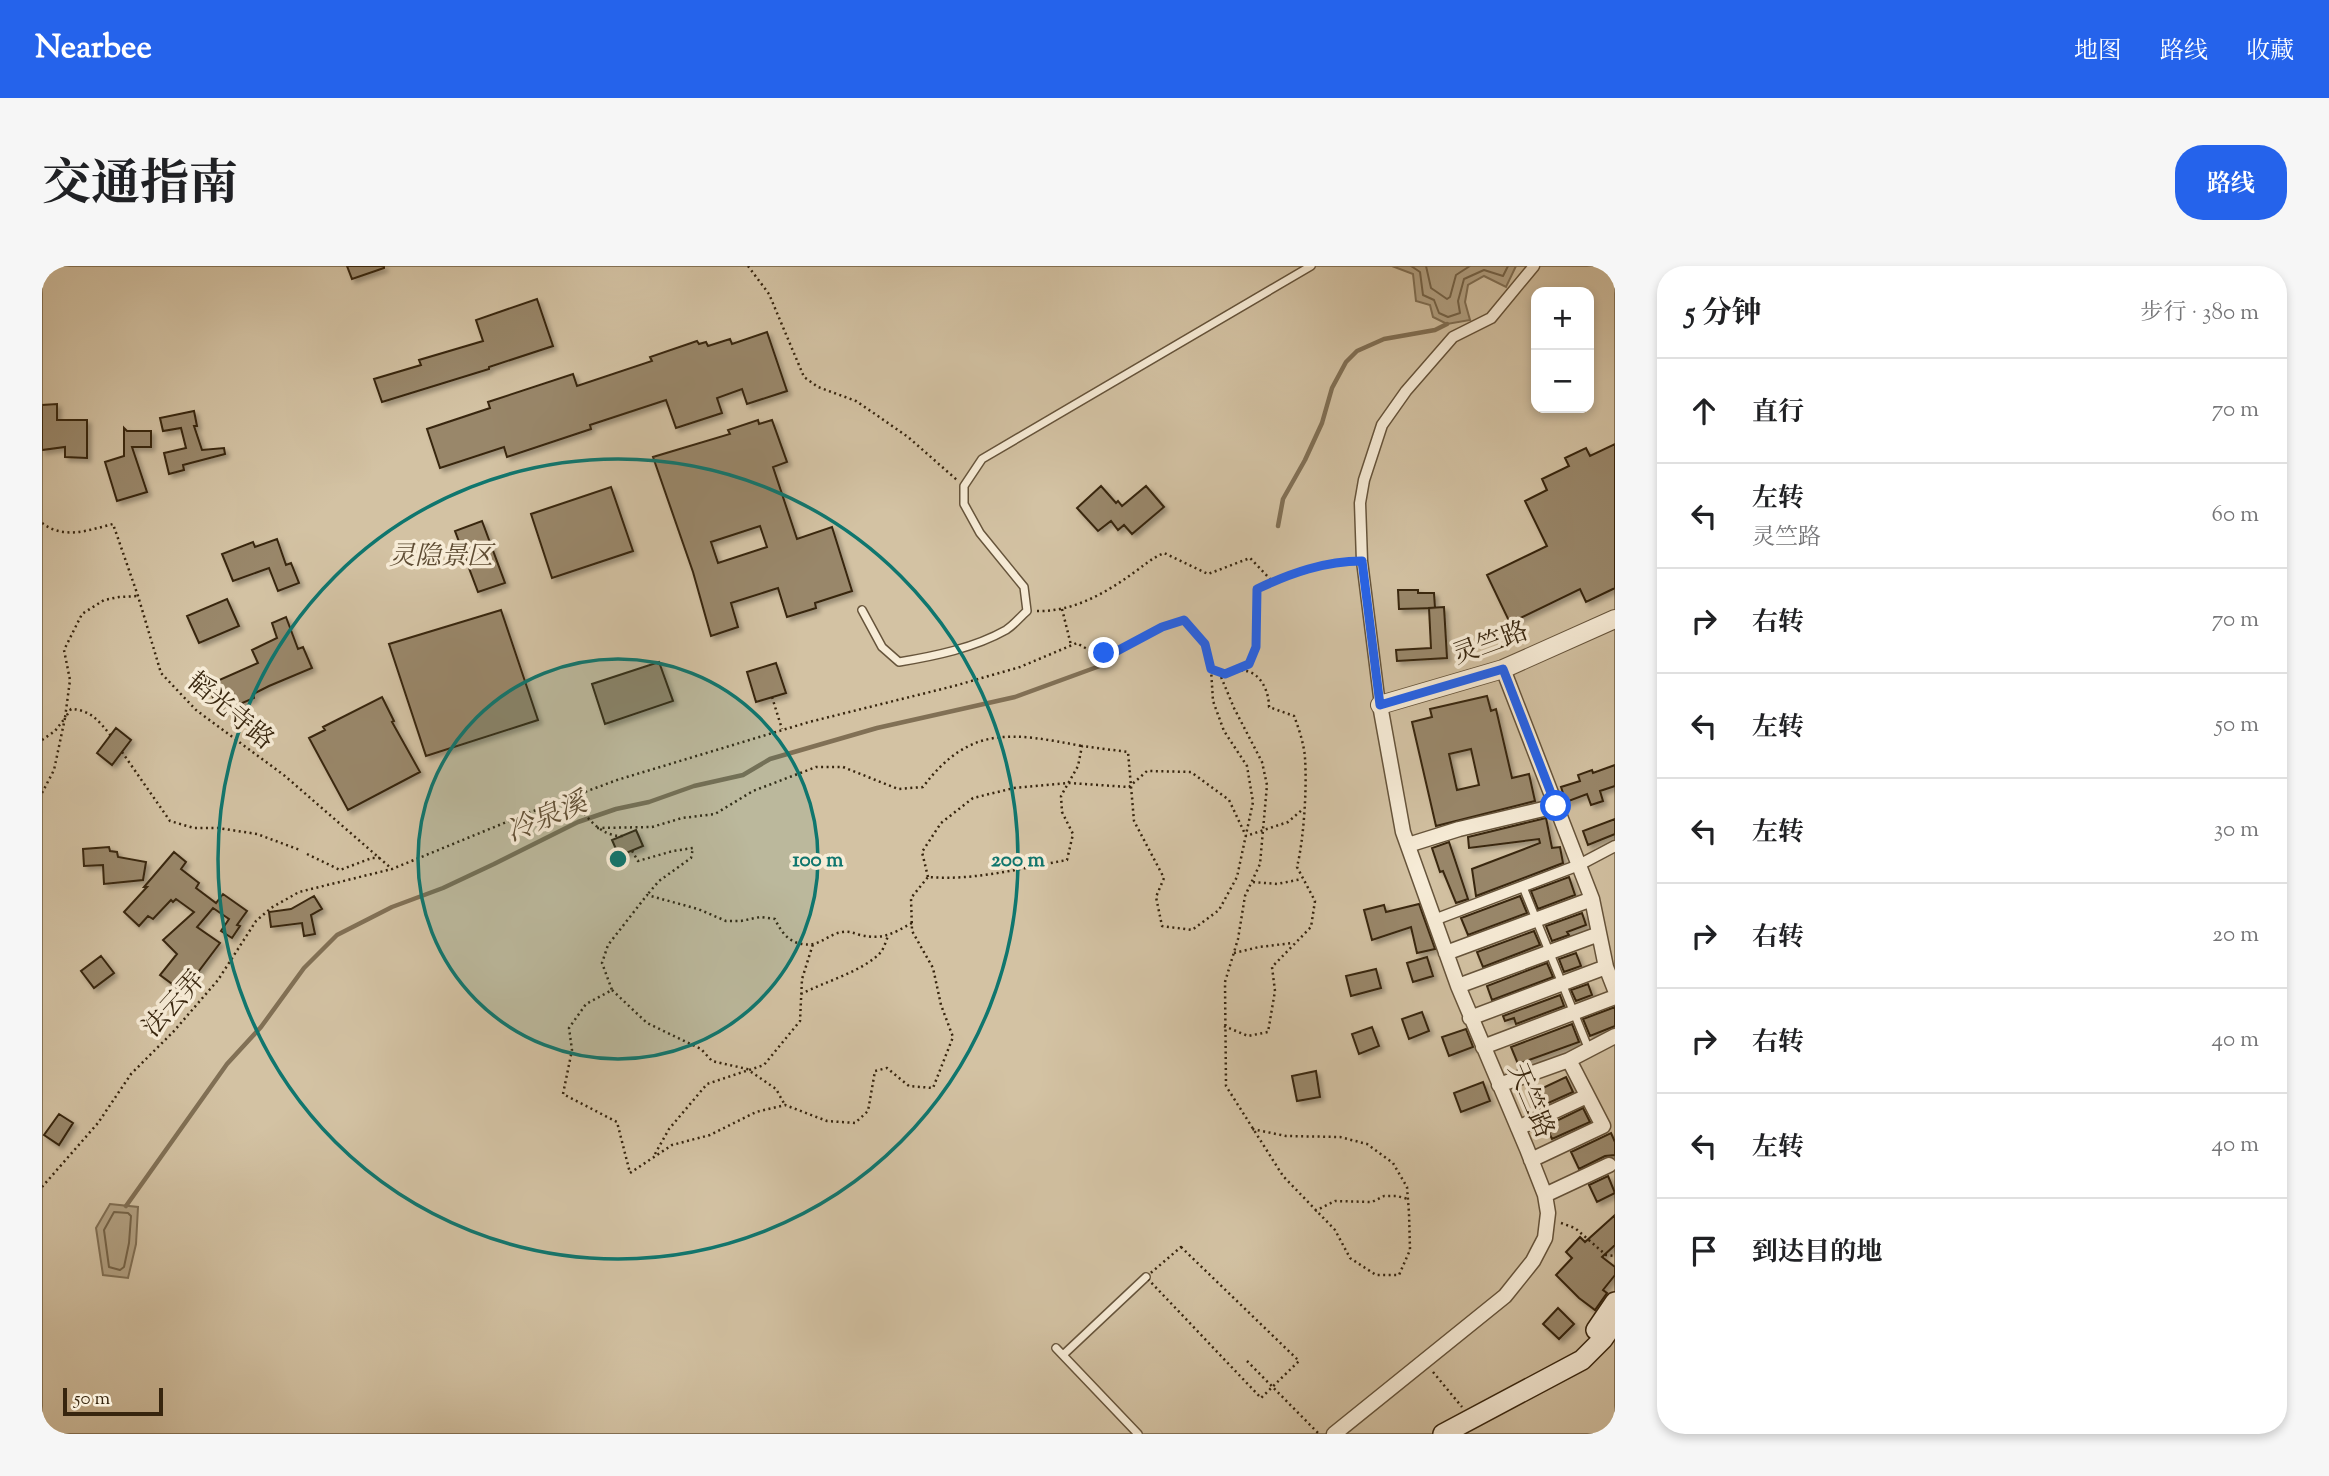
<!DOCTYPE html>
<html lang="zh">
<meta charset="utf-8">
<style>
:root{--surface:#fff;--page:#f6f6f6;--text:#202124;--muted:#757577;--line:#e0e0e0;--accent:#2563eb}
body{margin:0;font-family:"Sorts Mill Goudy","Noto Serif SC",serif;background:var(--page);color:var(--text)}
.controls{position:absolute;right:21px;top:21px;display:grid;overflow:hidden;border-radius:14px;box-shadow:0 4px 10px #0003}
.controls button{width:63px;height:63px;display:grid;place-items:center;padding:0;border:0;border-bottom:2px solid var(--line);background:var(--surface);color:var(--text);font:35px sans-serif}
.scale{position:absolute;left:21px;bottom:18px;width:100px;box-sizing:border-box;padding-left:7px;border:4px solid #37250e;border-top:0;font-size:19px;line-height:24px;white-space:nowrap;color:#37250e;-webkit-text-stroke:5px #f7ecd7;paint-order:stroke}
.stop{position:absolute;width:21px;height:21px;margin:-16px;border:5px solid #2563eb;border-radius:50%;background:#fff}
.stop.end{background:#2563eb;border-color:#fff;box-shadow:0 2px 7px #0008}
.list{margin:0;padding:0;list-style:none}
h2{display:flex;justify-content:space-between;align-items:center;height:91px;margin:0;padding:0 28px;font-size:30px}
h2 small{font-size:23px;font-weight:400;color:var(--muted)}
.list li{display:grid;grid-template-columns:46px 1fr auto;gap:21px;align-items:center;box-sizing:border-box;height:105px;padding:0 28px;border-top:2px solid var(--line)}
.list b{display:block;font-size:26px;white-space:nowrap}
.list p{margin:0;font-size:23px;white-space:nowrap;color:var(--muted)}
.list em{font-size:23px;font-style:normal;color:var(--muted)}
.icon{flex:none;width:38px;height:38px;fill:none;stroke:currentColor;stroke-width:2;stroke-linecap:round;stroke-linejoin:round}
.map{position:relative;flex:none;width:1573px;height:1168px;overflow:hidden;border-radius:28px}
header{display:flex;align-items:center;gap:42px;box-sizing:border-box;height:98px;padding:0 35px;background:var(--accent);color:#fff}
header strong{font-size:33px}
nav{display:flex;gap:38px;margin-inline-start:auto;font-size:24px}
.intro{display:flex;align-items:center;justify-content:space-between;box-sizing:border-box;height:168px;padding:0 42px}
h1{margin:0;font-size:49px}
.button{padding:18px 32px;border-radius:28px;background:var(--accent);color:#fff;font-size:24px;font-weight:700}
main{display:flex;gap:42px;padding:0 42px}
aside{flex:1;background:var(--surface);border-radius:28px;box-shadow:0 4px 10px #0003}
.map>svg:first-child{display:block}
.green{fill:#d3c2a3;stroke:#857458;stroke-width:2;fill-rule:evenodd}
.water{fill:#b3a284;stroke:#817055;stroke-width:2}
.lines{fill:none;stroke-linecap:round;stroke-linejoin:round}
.shore{stroke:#756449;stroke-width:2}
.stream{stroke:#817055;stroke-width:4.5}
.building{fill:#99876b;stroke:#37250e;stroke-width:2;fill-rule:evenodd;filter:url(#shadow)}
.service-casing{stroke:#66543b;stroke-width:10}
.pedestrian-casing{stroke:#66543b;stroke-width:13}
.minor-casing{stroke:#66543b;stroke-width:17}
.tertiary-casing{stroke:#66543b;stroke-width:20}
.secondary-casing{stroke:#37250e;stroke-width:22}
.path{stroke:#37250e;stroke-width:2.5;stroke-dasharray:2 3.5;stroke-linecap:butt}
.service{stroke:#f7ecd7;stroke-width:7}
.pedestrian{stroke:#f7ecd7;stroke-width:10}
.minor{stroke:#f7ecd7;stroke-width:14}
.tertiary{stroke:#f7ecd7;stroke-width:18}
.secondary{stroke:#f7ecd7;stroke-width:19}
.route{stroke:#2563eb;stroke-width:9}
.ring{fill:none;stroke:#0f766e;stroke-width:3.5}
.labels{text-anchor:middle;stroke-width:7;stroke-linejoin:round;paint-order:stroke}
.park-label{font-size:26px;font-style:italic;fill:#5e4c33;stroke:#f7ecd7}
.street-label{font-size:26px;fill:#37250e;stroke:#f7ecd7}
.water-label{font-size:28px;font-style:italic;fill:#625137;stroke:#f7ecd7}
.centre{fill:#0f766e;stroke:#f7ecd7;stroke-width:3.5}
.ring-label{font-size:21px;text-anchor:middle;font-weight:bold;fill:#0f766e;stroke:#f7ecd7;stroke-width:7;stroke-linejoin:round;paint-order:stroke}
</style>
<header>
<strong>Nearbee</strong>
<nav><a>地图</a><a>路线</a><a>收藏</a></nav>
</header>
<div class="intro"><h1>交通指南</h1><a class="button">路线</a></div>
<main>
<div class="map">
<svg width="1573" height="1168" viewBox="0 0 1573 1168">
<defs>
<filter id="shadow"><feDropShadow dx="3.5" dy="3.5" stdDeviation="2" flood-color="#0004"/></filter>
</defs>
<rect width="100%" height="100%" fill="#f3e2c1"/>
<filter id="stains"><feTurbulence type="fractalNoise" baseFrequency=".00286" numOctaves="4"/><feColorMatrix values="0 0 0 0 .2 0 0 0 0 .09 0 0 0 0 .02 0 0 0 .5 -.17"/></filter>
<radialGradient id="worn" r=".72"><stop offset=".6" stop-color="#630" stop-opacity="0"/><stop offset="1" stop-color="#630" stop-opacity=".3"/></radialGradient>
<path class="green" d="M0 0H1573V1168H0ZM1494 26H1547V142H1494Z"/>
<path class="water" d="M1350 0H1474L1464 21 1442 10 1426 19 1423 36 1428 54 1405 58 1391 51 1388 39 1374 35 1371 8Z
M68 938 96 941 94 978 86 1012 61 1009 54 962Z"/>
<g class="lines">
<path class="shore" d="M1369 0 1378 6 1381 29 1392 34 1397 47 1406 51 1418 47 1416 35 1422 13 1442 4 1461 10 1466 0
M1384 0 1389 22 1405 33 1408 31 1414 9 1428 0
M72 946 86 947 89 950 87 977 82 1001 78 1004 67 1001 62 964Z"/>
<path class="stream" d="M1236 260 1241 233 1263 194 1280 157 1290 122 1304 96 1315 85 1342 73 1393 64 1405 58
M84 940 185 798 219 761 262 702 295 669 350 641 401 622 452 598 536 556 574 543 607 536 652 520 701 509 728 493 835 462 973 431 1066 397"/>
</g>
<path class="building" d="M305 0H342V2L310 13Z
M495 33 511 80 447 101V103L340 136 332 113 379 99 377 94 441 75 434 54Z
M725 66 745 125 705 138 700 123 675 132 680 147 634 162 624 134 548 159 549 163 465 191 462 181 398 202 385 163 448 142 446 136 531 108 535 120 610 95 608 91 655 75 657 78 664 76 666 80 688 73 690 78Z
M15 138V154H45V192L23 191V181L0 184V139Z
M152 145 155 160H152L160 184 182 182 183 188 141 199 142 204 127 208 122 187 144 182 139 162 121 165 118 152Z
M716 154 717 158 730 154 745 196 731 201 755 273 790 261 810 325 773 337 774 342 745 351 736 322 689 337 696 361 669 370 651 306 611 191 688 168 686 164ZM718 260 725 281 676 297 669 276Z
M82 162 85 165H109V181H90L105 226 75 235 63 196 82 190Z
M1573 178V322L1544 336 1538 323 1468 357 1445 309 1505 280 1483 235 1505 224 1500 213 1527 200 1523 192 1544 182 1548 190Z
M1059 220 1074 237 1076 235 1080 240 1104 220 1122 241 1090 268 1082 259 1076 264 1069 255 1056 265 1035 242Z
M569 221 591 285 510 312 489 248Z
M440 255 463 317 436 326 413 265Z
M235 273 244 299 249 297 257 317 236 325 227 302 191 315 180 288 211 276 213 281Z
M1356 324H1376V327H1392L1393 342 1357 343Z
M185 333 197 360 157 377 145 350Z
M1402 341 1405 392 1355 395 1354 384 1389 382 1387 342Z
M459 344 496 454 384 490 347 378Z
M244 351 256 383 261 381 270 402 227 420 211 428 212 432 177 447 166 419 216 397 210 384 235 372 230 357Z
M617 396 631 435 563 458 550 418Z
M734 397 744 427 714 436 705 406Z
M1445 430 1449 445 1454 443 1470 512 1487 508 1493 535 1394 560 1370 456 1390 451 1388 443ZM1429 483 1437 519 1415 524 1407 488Z
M340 431 352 455 350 456 378 506 306 544 267 472 283 464 281 461Z
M74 462 89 474 70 499 55 487Z
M1573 499V520L1558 525 1561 535 1549 539 1545 528 1524 536 1519 521 1538 515 1536 509 1550 504 1551 507Z
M1504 552 1510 582 1518 581 1521 597 1434 630 1430 603 1498 577 1497 573 1427 582 1426 571Z
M1573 553V568L1546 579 1541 565Z
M594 564 601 580 577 590 570 574Z
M1407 576 1426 633 1414 637 1401 605 1398 606 1390 582Z
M67 581 68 585 75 586 76 591 104 596 101 614 62 618 61 599 42 600 41 583Z
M132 586 144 596 139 603 157 617 154 622 174 637 181 628 205 645 195 659 198 660 190 672 179 665 187 653 171 642 155 661 178 677 141 726 118 709 135 688 121 674 152 646 134 633 131 636 129 634 111 653 106 650 97 660 82 646 105 621H102Z
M1527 611 1533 629 1496 643 1489 625Z
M272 630 280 643 269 649 273 668 262 670 260 657 229 661 227 646 249 643Z
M1478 630 1485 647 1426 669 1419 652Z
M1377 638 1393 683 1375 687 1369 661 1330 674 1322 644 1342 639 1344 646Z
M1540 647 1544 659 1525 666 1527 669 1510 675 1504 660Z
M1492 665 1498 679 1441 701 1435 686Z
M1534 687 1539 700 1522 706 1517 693Z
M59 690 72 707 52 722 39 705Z
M1385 691 1391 710 1371 716 1365 697Z
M1505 697 1511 711 1450 734 1445 720Z
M1334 703 1339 722 1309 730 1304 710Z
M1546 718 1550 729 1534 735 1529 724Z
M1518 729 1522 740 1474 758 1472 752 1463 755 1461 750Z
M1573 741V760L1548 770 1541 753Z
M1380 746 1387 765 1367 773 1360 753Z
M1530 758 1537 776 1476 798 1469 781Z
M1330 761 1337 780 1317 788 1310 768Z
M1424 763 1431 781 1407 790 1400 771Z
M1274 805 1278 831 1255 835 1250 810Z
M1524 811 1531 826 1495 842 1488 828Z
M1441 816 1448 835 1419 846 1412 827Z
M1541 842 1548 856 1510 873 1504 860Z
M17 848 31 857 17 879 2 869Z
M1569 867 1573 876V889L1563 890 1537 903 1529 886Z
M1566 910 1573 927 1555 936 1547 919Z
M1573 949V979L1560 991 1573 1001V1009L1561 1024 1565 1027 1553 1044 1537 1032 1514 1009 1530 992 1524 986 1538 971 1543 976Z
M1516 1042 1532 1058 1517 1073 1501 1058Z"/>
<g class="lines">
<g class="service-casing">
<path id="service" d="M820 344 840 381 857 396C893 390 932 382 964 364 972 359 978 351 985 345L982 321 938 267 922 238V220L940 193 1269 0
M1481 621 1547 784
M1014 1082 1096 1168
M1021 1089 1104 1011"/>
</g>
<g class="pedestrian-casing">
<path id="pedestrian" d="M1338 439 1320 295 1318 237 1322 214 1340 159 1364 125 1411 71 1449 52 1492 0
M1392 654 1537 599 1573 580"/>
</g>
<g class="minor-casing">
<path id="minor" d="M1461 403 1550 633 1564 701 1573 724
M1366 579 1417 563 1514 540
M1404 687 1550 633
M1416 720 1557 668
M1428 752 1564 701
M1441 781 1573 731
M1457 819 1527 794
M1476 862 1545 830
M1489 894 1561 860 1527 794 1573 770
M1503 929 1567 899
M1292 1168 1463 1030 1491 995 1503 972 1506 947 1503 929 1485 883 1416 720 1361 566 1338 439"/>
</g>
<g class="tertiary-casing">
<path id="tertiary" d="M1338 439 1461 403 1573 353"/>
</g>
<g class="secondary-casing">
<path id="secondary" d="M1554 1064 1573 1036
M1401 1168 1540 1094 1561 1073 1573 1055"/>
</g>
<path class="path" d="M706 0 727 28 762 111 776 121 814 135 833 148 866 171 915 214
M0 257C22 274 47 264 71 258L96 330 119 407 154 444 243 510 350 603
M1020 343 1029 379
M995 345C1030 346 1062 328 1090 308 1101 300 1110 292 1122 287L1166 308 1208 292 1231 316
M1177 406 1192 442 1220 496 1225 519 1218 598 1203 630 1196 673 1183 716 1184 820 1241 910 1293 964 1308 992 1334 1009H1357L1368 984 1367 947 1365 921 1351 897 1325 878 1298 871 1244 870 1210 863
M730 431 740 463
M0 474 13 465 23 452 28 414 22 384 40 348 62 334 77 331 96 330
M80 486 128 555 152 562H176L215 568 258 584
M0 527 12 504 23 452 29 443C49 444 57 455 69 470
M528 531C543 547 556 571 581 570
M555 562 610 561 640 552 673 548 711 525 774 501H801L856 523 881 521C928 458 971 467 1040 480
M590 585 596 595 631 585 651 582 649 592 617 615 605 629
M265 588 298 604 330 592H338
M886 611 880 586 899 557 931 532 972 522 1027 517 1087 521 1105 505 1149 506 1187 534 1204 570 1246 556 1261 543
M1211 616 1235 618 1260 613
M870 657C850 668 841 674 818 669 812 667 807 665 801 666 790 667 781 676 771 678 750 681 740 668 733 653L718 651 699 655H684L656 643 605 629 566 679 560 697 570 724 544 738 527 762 530 784 521 828 575 856 588 907 630 879 668 869 714 846 743 839 785 855 813 857 826 845 833 805 845 802 867 820 891 822 911 771 899 739 891 702 870 665 869 632 886 611C932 615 980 602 1025 594L1031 568 1020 546 1019 530 1036 500 1040 480 1086 486 1092 555 1122 612 1114 631 1120 660 1150 664 1177 644 1195 611 1211 536 1205 500 1182 465 1171 435 1169 403
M1192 687 1217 681 1251 677
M570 724 605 757 659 783 670 795 705 803 734 823 743 839
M759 728C782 716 822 705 839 686 842 682 844 675 846 670
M1182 760 1206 770 1226 766 1233 725 1230 701 1269 661 1273 635 1255 601C1262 572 1265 522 1263 492 1262 478 1257 463 1252 450L1227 441C1227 423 1216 401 1195 405
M613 888 627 863 665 818 722 799 758 755 760 713 771 678
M0 921 56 857 89 808 132 765 176 714 214 655 229 642 257 626 350 603 489 546 575 514 767 456 912 420 978 401 1035 377C1070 401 1090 374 1120 361 1127 358 1135 356 1141 354L1163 378 1169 403 1183 408 1207 398 1214 381 1215 323C1244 310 1277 295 1309 295
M1273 945 1293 935 1330 936 1342 930H1355L1366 933
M1519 957 1533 962 1564 989 1573 990
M1139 981 1257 1095 1219 1132 1104 1011Z
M1205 1095 1277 1168
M1391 1106 1420 1141"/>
<use href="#service" class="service"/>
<use href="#pedestrian" class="pedestrian"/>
<use href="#minor" class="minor"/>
<use href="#tertiary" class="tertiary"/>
<use href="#secondary" class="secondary"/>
</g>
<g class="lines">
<path class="route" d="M1062 387 1075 385 1120 361 1142 354 1163 378 1169 403 1183 408 1207 398 1214 381 1215 323C1249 307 1283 295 1320 295L1338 439 1461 403 1514 540"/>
</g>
<circle cx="576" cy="593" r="200" fill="#0f766e" fill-opacity=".12"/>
<g class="ring">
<circle cx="576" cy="593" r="200"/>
<circle cx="576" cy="593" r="400"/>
</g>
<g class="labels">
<g class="park-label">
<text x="399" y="298">灵隐景区</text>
</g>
<g class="street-label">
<text transform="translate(1448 376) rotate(-20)" y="9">灵竺路</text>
<text transform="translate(189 444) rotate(40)" y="9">韬光寺路</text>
<text transform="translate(131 737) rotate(-48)" y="9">法云弄</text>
<text transform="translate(1490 834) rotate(67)" y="9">天竺路</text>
</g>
<g class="water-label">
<text transform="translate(504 550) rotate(-23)" y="10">冷泉溪</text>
</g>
</g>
<circle cx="576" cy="593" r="10" class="centre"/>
<g class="ring-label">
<text x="776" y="600">100 m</text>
<text x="976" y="600">200 m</text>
</g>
<rect width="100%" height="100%" filter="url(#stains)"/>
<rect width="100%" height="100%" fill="url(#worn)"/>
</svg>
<div class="controls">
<button>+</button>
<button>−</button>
</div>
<div class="scale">50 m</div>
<div class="stop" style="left:1514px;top:540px"></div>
<div class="stop end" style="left:1062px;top:387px"></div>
</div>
<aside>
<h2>5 分钟<small>步行 · 380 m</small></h2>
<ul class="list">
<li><svg class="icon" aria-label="ahead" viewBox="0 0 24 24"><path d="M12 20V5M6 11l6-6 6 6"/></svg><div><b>直行</b></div><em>70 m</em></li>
<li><svg class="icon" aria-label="left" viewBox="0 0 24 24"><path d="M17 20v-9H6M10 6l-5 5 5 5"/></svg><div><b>左转</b><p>灵竺路</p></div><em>60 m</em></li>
<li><svg class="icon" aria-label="right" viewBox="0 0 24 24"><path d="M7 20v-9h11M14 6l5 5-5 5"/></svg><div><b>右转</b></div><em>70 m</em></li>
<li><svg class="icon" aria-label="left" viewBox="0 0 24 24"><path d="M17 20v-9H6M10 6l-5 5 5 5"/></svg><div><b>左转</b></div><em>50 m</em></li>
<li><svg class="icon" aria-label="left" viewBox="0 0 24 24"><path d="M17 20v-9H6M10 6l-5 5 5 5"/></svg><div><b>左转</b></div><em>30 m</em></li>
<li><svg class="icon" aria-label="right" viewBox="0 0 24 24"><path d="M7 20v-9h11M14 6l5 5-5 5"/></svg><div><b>右转</b></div><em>20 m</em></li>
<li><svg class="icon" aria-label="right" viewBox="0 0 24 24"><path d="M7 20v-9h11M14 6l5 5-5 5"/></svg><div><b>右转</b></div><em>40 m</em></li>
<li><svg class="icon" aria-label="left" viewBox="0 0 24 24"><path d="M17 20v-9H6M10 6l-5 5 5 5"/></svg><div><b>左转</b></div><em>40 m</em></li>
<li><svg class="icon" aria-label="arrive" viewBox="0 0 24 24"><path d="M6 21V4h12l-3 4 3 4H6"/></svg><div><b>到达目的地</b></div></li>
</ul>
</aside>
</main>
